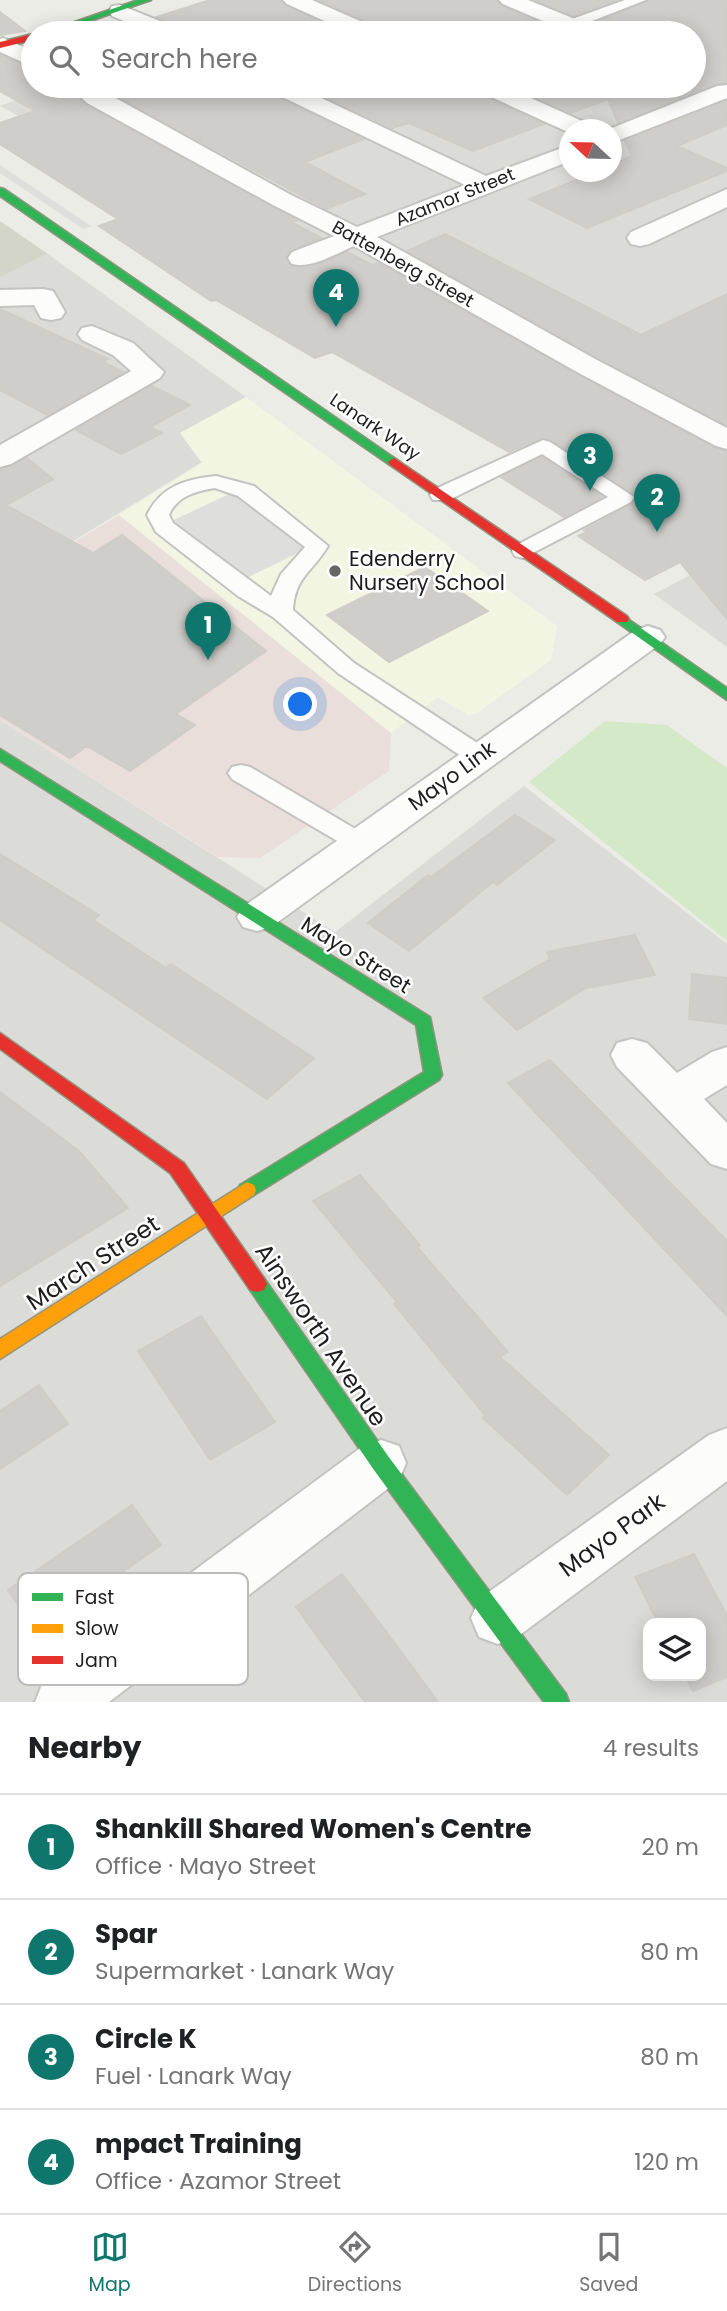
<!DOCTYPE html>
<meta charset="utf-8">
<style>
:root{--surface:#fff;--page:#f2f2f2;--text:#202124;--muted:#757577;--line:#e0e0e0;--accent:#0f766e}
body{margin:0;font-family:Poppins,sans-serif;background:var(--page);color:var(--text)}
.controls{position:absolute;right:21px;bottom:21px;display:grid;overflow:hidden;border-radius:14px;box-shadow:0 4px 18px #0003}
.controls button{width:63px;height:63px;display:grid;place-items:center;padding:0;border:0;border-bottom:2px solid var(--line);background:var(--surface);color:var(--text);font:35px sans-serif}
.compass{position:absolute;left:559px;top:119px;width:63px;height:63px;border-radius:50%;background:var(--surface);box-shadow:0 4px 18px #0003;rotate:292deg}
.you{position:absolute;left:301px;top:705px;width:24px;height:24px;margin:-18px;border:5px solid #fff;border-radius:50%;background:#1a73e8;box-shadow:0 0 0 10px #1a73e833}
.badge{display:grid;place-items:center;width:46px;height:46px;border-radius:50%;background:var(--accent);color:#fff;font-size:23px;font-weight:700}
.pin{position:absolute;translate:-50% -58px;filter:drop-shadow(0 2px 4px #0008)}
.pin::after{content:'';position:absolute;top:37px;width:24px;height:21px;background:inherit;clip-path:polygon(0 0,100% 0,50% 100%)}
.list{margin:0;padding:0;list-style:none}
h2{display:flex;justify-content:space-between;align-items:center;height:91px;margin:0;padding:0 28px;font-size:30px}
h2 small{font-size:23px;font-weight:400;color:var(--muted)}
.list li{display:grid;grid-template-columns:46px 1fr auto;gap:21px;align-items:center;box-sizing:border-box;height:105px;padding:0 28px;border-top:2px solid var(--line)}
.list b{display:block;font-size:26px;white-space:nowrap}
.list p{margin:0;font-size:23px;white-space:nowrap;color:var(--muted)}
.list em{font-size:23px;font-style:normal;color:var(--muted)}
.icon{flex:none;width:38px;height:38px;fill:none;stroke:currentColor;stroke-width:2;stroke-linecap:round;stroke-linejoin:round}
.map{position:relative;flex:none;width:727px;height:1702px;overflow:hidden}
.search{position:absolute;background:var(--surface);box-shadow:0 4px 18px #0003;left:21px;right:21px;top:21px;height:77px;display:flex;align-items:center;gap:18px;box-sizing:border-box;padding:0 24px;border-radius:38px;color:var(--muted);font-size:26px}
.sheet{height:511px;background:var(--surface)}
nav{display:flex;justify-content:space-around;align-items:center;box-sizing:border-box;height:98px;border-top:2px solid var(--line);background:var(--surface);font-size:19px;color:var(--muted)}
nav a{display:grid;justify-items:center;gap:4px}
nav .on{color:var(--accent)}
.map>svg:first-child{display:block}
.residential{fill:#dbdbd8;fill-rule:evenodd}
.commercial{fill:#e9ded9}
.education{fill:#f3f5e3}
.construction{fill:#d4d5c9}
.grass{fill:#d4e9c8}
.parking{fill:#dededc}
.building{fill:#cfceca;stroke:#cfcdc8;stroke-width:2}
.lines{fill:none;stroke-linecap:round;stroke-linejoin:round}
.lane-casing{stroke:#c3c3c1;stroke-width:4}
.street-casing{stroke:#c3c3c1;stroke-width:4}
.fast-casing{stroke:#919580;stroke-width:3}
.slow-casing{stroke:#919580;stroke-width:3}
.jam-casing{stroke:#919580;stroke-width:3}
.lane{fill:#fcfcfb;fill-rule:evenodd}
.street{fill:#fcfcfb;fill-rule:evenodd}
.fast{fill:#30b455;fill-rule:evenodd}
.slow{fill:#ff9f0a;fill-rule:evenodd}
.jam{fill:#e5322d;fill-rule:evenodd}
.poi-dot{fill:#666664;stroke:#fff;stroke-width:2.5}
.labels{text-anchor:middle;stroke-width:5;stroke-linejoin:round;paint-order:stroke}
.far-street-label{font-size:18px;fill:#1e1e1e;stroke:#fff}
.poi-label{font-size:21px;fill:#1e1e1e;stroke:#fff;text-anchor:start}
.street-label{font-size:21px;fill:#1e1e1e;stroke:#fff}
.near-street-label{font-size:24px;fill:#1e1e1e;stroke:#fff}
.key{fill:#fff;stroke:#bcbcbc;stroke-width:2}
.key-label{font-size:19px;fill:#1e1e1e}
</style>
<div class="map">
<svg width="727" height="1702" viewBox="0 0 727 1702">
<rect width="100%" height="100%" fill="#ecece7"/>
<path class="residential" d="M251 0H727V507L0 106 51 87 70 86H694V33H203L201 29ZM570 130H612V172H570Z
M48 254 246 397 180 433 202 462 0 586V277Z
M727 556V647L654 594Z
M0 720 335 932 524 786 727 944V1702H0ZM648 1623H701V1676H648Z"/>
<path class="commercial" d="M119 515 391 733 389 771 260 858 218 857 0 720V586Z"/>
<path class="education" d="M246 397 557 626 551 660 476 714 468 715 438 697 391 733 119 515 202 463 180 433Z"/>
<path class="construction" d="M0 221 48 254 0 277Z"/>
<path class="grass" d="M605 721 667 725 727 768V941L529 782Z"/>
<path class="parking" d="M0 165 91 226 83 229 0 173Z
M240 489 314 545 236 583 163 525Z"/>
<path class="building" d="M210 0H280L286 6 345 33H183L178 26 157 17Z
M319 0H496L502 6 565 33H382L377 26Z
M535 0H617L574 16Z
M648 0H727V82L716 84 618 123 608 99 571 113 510 86H694V33H603L599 27 593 23Z
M0 12 25 31 0 35Z
M0 55 33 70V86H66L86 105 297 220 291 222 321 238 290 251 286 259 292 267 316 265 347 252 372 265 378 263 576 374 715 448 727 451V619L680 562 645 580 578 536 587 532 584 530 632 504 637 496 551 440 542 438 509 452 332 352 315 358 216 300 211 301 99 226 118 219 0 144V123L35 111 0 91Z
M99 86H264L269 93 364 139 305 162 365 194 326 209Z
M302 86H472L477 93 544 124 473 151 409 123 392 128Z
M727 101V125L677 146 727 168V171L587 228 529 199 596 172H612V165L632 156 625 141Z
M445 234 641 335 727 294V425L598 358 407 251Z
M0 309 108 359 103 362 124 372 48 415 0 390Z
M152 386 190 405 150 427 162 433 121 454 76 430Z
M542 457 603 497 564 517 501 477Z
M27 458 53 479 6 505 93 553 122 535 266 651 176 714 195 725 130 771 87 746 70 758 0 715V469Z
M425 567 488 611 389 662 327 615Z
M515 815 555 840 497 885 493 882 409 951 368 923 428 875 431 877Z
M0 854 99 915 93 920 166 968 171 964 314 1058 267 1099 0 920Z
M635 935 655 975 586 988 517 1030 483 998 550 959 547 952Z
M692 974 727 978V1024L689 1019Z
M550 1060 727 1241V1316L508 1083Z
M0 1092 79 1151 128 1208 0 1286Z
M360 1175 420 1245 417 1247 508 1352 500 1357 609 1455 567 1495 483 1418 485 1415 394 1304 397 1302 313 1201Z
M201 1316 275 1422 210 1460 138 1351Z
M39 1385 68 1424 0 1469V1411Z
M132 1505 161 1545 37 1632 8 1590Z
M694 1554 727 1616V1677L693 1691 685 1676H701V1623H658L635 1577Z
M342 1574 385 1630 438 1702H365L296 1607Z"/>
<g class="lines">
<g class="lane-casing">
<path id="lane" d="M625 0H646L574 28 569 29 562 25 564 22Z
M543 440 550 442 634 497 631 502 523 558 515 556 512 551 515 546 608 497 542 454 449 500H433L430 495 433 490Z
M216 476 254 486 328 546C312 573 295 576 293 610L354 663 488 750 491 756 488 762 479 764 470 762 338 673 273 617 238 596 156 532 147 515C161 486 186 479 216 476ZM215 488 238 496 305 547 281 574 271 596 173 523 169 515C177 496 196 491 215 488Z
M241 765 250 767 369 837 373 843 369 849 360 852 351 849 232 779 228 773 232 767Z"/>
</g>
<g class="street-casing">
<path id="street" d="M283 0H312L376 28 379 33H351L287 4Z
M499 0H528L597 28 600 33H571L503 4Z
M120 5 177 28 180 33H152L112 16 109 11 112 6Z
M3 38 33 51V67L0 52V39Z
M727 85V98L612 143V130H607L717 86Z
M69 86H94L291 195 357 227 465 185 270 91 267 86H296L486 176 570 145V161L377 237 597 360 727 428V449L716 446 577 372 354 246C335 254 312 269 292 264L288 258 292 252 334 236 273 205 87 103Z
M475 86H504L591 125 595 130H570V133L478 91Z
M727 189V207L649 244 640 246 631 244 627 238 631 232Z
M43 289 53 291 65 312 61 318 51 320 41 318 34 305 0 306V290Z
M92 326 133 343 164 372 160 378 11 464 0 467V445L131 371 113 355 82 340 78 334 82 328Z
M648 626 660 630 665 637 660 644 271 927 257 931 243 927 237 917 243 907 636 630Z
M632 1039 647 1043 677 1073 712 1052 727 1047V1085L704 1099 727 1123V1169L711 1164 617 1067 611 1055 617 1043Z
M727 1428V1481L517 1637 498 1644 479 1637 471 1618 479 1599 709 1435Z
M381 1440 399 1446 406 1463 399 1480 109 1702H35L43 1682 363 1446Z"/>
</g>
<g class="fast-casing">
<path id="fast" d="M138 0H151L55 33H43Z
M0 188 4 189 400 462 398 465H390L0 196Z
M622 615 727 688V700L617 622 615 619 617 616Z
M0 749 430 1017 442 1075 439 1080 254 1195 247 1198 240 1195 238 1190 240 1185 424 1072 416 1025 0 761Z
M257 1276 264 1278 388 1456 566 1694 569 1702H544L374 1470 250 1290 247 1284 250 1278Z"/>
</g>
<g class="slow-casing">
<path id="slow" d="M247 1182 254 1185 256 1190 254 1195 0 1359V1339Z"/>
</g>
<g class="jam-casing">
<path id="jam" d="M33 34V40L0 48V42Z
M394 458 627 616 629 619 627 622H617L390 465 388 462Z
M0 1033 184 1163 264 1278 267 1284 264 1290 257 1292 250 1290 170 1173 0 1049Z"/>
</g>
<use href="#lane" class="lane"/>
<use href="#street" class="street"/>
<use href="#fast" class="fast"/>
<use href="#slow" class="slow"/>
<use href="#jam" class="jam"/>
</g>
<circle class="poi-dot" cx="335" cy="571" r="7"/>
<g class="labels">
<g class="far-street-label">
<text transform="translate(455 197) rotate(-22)" y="6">Azamor Street</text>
<text transform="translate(403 264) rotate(29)" y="6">Battenberg Street</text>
<text transform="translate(375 427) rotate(34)" y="6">Lanark Way</text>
</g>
<g class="poi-label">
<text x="349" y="566">Edenderry<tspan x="349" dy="24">Nursery School</tspan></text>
</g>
<g class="street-label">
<text transform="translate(452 776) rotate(-36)" y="7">Mayo Link</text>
<text transform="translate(356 955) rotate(32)" y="7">Mayo Street</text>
</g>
<g class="near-street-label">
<text transform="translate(93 1263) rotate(-33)" y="8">March Street</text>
<text transform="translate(321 1335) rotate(56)" y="8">Ainsworth Avenue</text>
<text transform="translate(612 1535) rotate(-36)" y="8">Mayo Park</text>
</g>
</g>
<rect x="18" y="1573" width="230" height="112" rx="10" class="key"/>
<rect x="32" y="1593" width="31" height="8" fill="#30b455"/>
<rect x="32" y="1624" width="31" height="9" fill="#ff9f0a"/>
<rect x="32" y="1656" width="31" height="8" fill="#e5322d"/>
<g class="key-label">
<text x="75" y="1604">Fast</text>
<text x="75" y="1635">Slow</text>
<text x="75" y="1667">Jam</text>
</g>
</svg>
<div class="controls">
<button><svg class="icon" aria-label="layers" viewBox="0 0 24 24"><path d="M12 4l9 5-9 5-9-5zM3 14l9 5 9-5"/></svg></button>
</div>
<svg class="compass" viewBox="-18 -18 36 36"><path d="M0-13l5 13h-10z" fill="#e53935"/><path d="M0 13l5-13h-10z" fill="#757577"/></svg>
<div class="you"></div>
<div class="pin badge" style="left:208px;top:660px">1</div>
<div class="pin badge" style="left:657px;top:532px">2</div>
<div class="pin badge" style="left:590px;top:491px">3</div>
<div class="pin badge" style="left:336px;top:327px">4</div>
<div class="search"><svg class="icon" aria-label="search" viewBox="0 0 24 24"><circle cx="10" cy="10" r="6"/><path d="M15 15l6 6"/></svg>Search here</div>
</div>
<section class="sheet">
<h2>Nearby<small>4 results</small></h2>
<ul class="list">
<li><span class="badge">1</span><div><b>Shankill Shared Women's Centre</b><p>Office · Mayo Street</p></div><em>20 m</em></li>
<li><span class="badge">2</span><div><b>Spar</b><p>Supermarket · Lanark Way</p></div><em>80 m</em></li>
<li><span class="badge">3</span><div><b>Circle K</b><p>Fuel · Lanark Way</p></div><em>80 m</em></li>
<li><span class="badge">4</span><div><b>mpact Training</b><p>Office · Azamor Street</p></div><em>120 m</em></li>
</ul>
</section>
<nav>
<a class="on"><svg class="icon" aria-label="map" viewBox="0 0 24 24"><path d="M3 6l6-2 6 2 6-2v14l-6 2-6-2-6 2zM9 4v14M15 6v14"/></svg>Map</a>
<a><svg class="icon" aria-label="directions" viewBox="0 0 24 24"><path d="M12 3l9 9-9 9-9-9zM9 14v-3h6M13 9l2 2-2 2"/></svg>Directions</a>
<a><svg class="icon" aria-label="saved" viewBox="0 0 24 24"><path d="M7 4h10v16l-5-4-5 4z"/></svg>Saved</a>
</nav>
